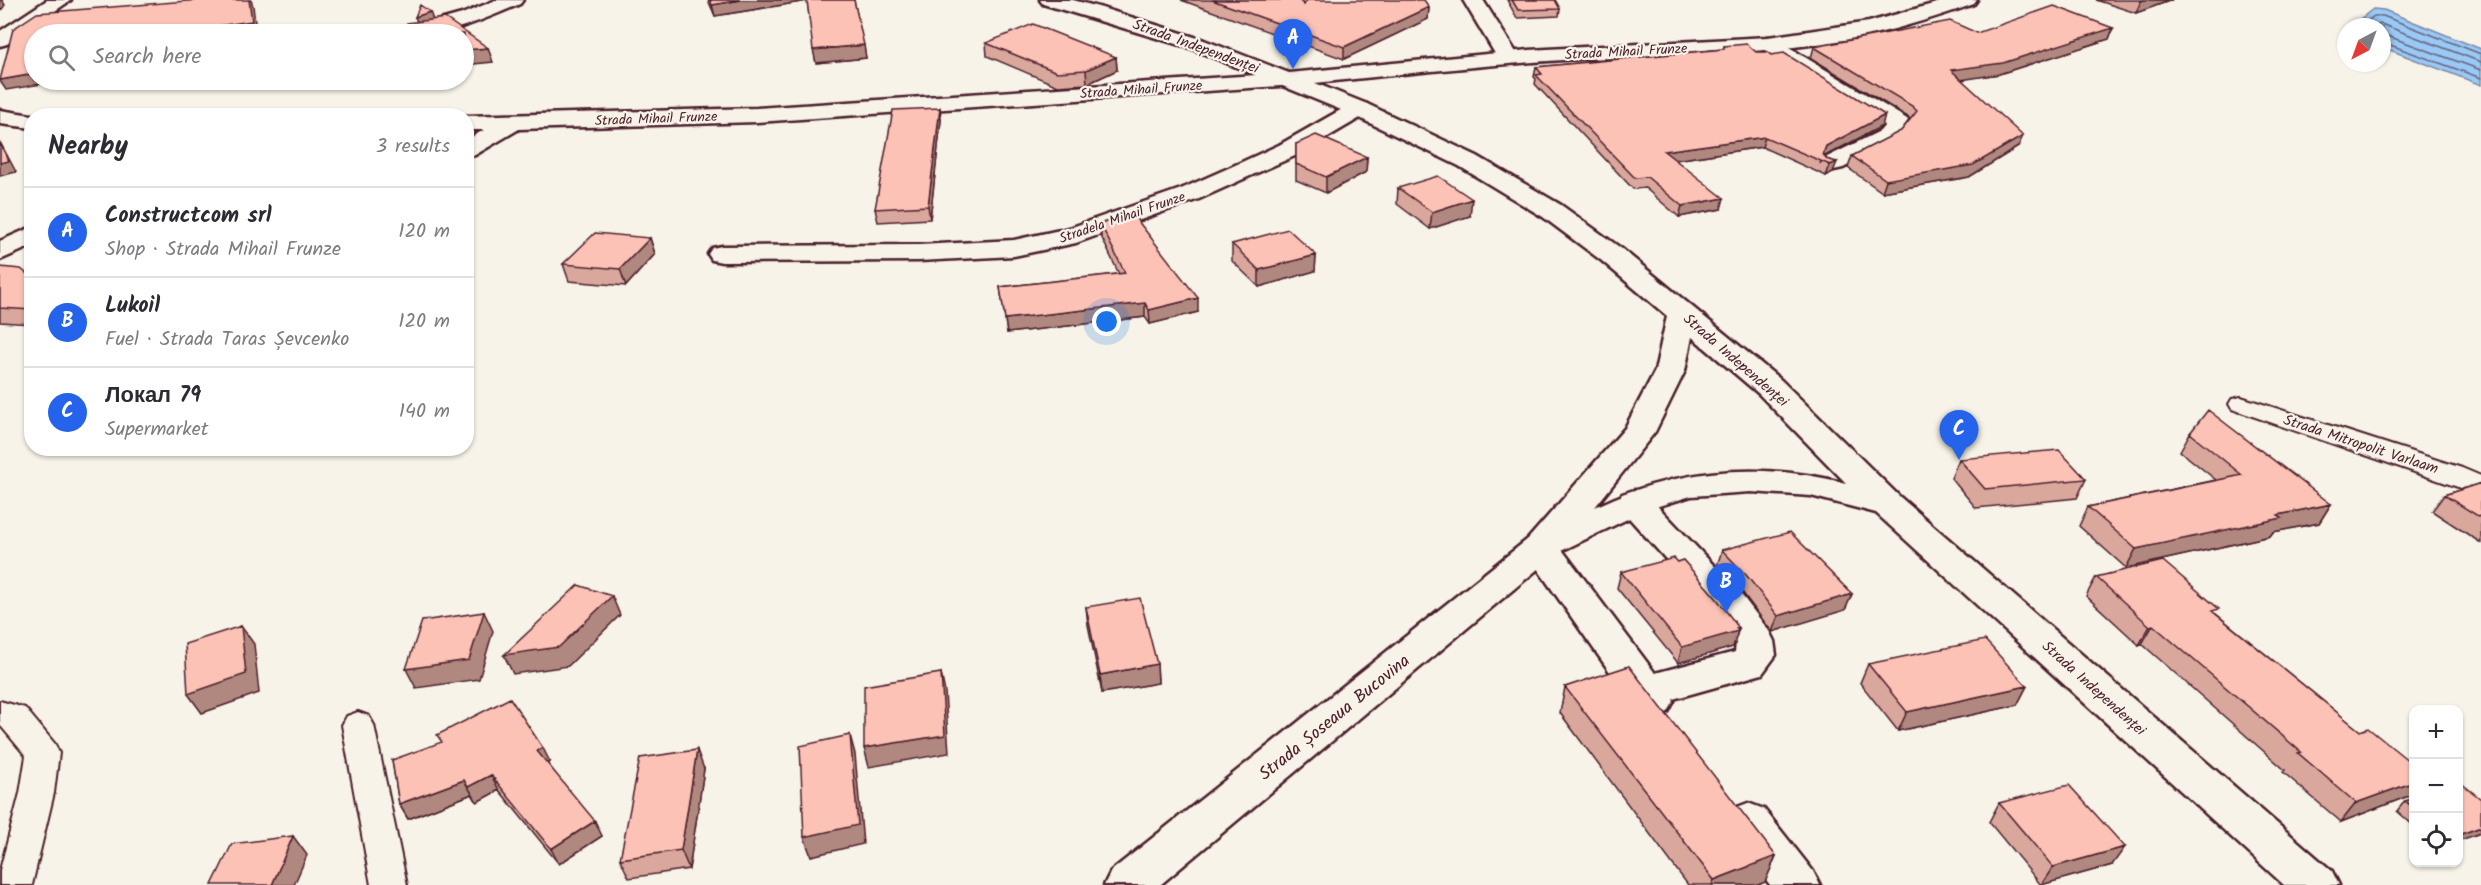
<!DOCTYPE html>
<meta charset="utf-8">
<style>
:root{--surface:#fff;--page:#f2f2f3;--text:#2b2b33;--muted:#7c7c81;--line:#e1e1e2;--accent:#2563eb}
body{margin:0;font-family:Kalam,sans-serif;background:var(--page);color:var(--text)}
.controls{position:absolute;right:18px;bottom:18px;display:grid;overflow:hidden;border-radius:12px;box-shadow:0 2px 4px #0004}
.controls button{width:54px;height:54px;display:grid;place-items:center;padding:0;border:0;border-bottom:2px solid var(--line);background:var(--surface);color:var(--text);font:30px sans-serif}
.compass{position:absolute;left:2337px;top:18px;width:54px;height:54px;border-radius:50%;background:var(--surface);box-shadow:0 2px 4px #0004;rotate:221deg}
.you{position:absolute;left:1107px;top:322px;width:21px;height:21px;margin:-15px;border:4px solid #fff;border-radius:50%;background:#1a73e8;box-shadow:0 0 0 9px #1a73e833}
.badge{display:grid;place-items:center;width:39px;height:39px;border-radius:50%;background:var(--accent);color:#fff;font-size:20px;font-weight:700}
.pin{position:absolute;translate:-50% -50px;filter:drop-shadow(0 2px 3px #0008)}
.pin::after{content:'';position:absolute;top:32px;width:21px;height:18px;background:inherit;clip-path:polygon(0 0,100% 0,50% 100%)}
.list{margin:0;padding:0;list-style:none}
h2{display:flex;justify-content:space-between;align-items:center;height:78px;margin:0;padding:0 24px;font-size:26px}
h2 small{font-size:20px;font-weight:400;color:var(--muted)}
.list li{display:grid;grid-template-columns:39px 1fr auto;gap:18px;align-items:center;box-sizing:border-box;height:90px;padding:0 24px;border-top:2px solid var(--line)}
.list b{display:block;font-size:22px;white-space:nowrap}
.list p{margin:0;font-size:20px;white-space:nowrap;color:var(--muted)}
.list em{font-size:20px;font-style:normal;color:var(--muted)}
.icon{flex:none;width:33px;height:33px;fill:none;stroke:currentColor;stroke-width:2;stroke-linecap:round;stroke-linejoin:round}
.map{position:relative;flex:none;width:2481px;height:885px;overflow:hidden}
.search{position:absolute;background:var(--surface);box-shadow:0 2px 4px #0004;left:24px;top:24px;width:450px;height:66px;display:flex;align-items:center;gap:15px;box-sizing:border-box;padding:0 21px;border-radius:33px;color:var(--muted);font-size:22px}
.panel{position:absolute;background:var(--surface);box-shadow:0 2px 4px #0004;left:24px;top:108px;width:450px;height:348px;border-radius:24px}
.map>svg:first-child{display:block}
.water{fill:#99caf6;stroke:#7986a5;stroke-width:1.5}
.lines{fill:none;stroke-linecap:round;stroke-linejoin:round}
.shore{stroke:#6a637c;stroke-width:1.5}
.lane-casing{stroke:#4a1f2b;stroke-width:4}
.street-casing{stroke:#4a1f2b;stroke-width:5}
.secondary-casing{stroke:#4a1f2b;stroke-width:5}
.lane{fill:#f7f3e8;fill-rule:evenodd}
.street{fill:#f7f3e8;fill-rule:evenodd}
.secondary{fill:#f7f3e8;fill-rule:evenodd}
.wall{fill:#daa79d;stroke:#4a1f2b;stroke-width:1.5}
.shaded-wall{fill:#b1887f;stroke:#4a1f2b;stroke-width:1.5}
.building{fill:#fdc2b6;stroke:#4a1f2b;stroke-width:1.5}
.labels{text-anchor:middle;stroke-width:4.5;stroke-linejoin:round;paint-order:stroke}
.far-street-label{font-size:14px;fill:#4a1f2b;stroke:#f7f3e8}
.street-label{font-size:15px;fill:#4a1f2b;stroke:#f7f3e8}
.near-street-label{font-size:18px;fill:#4a1f2b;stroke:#f7f3e8}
</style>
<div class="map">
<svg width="2481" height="885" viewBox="0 0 2481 885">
<rect width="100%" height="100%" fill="#f7f3e8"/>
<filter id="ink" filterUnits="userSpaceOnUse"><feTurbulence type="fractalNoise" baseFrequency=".0167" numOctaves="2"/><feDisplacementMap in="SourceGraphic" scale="12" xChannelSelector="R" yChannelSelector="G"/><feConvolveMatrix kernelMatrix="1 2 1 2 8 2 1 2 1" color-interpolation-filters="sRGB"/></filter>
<g filter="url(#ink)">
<path class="water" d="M2373 9 2384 10 2481 49V85L2382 47V27H2350Z"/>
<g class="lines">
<path class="shore" d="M2360 27 2374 16H2383L2481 54
M2372 27 2381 24 2481 62
M2382 34 2481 70
M2382 42 2481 78"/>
<g class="lane-casing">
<path id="lane" d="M2241 397 2462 468 2481 476V495L2232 409 2229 404 2232 399Z
M0 701 25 708 55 744 59 753 54 793 32 885H0V870L20 793 26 756 0 725Z
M358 712 369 716 374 725 407 885H371L342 725 347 716Z"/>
</g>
<g class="street-casing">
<path id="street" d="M47 0H71L7 44 0 46V31Z
M496 0H523L520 4C482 20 442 39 401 34L404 30 462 14Z
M1463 0H1483L1519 57 1516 62 1508 63 1500 62Z
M1768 37 1775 39 1907 119 1911 124 1896 141 1843 168 1834 170 1825 168 1822 163 1825 158 1880 131 1885 125 1761 47 1757 43 1761 39Z
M1287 73 1295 75 1298 80 1295 85 757 122 519 129 475 155 466 157V140L484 130H466V116L757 108Z
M1359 102 1367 104 1371 109 1367 114 1297 155 1199 199 1076 243 1014 256 919 261 722 262 712 260 708 254 712 248 722 246 919 245 1014 240 1069 228 1181 189 1233 166 1279 145 1351 104Z
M0 110 38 116H32V128L0 124Z
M32 227V246L0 260V241Z
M1634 490 1646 494 1740 593 1769 631 1774 641 1776 655 1762 674 1673 699 1674 701 1668 712C1647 719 1646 715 1631 702L1523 548 1528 539 1541 536 1554 539 1655 673 1735 652 1736 643 1714 613 1622 510 1617 502 1622 494Z
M1748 803 1764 809 1813 871 1820 885H1770L1732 835 1726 822 1732 809Z"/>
</g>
<g class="secondary-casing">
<path id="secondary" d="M1040 0H1073L1102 8 1204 40 1289 73 1529 50 1768 37 1869 22 1947 0H1977L1974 4C1940 16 1905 27 1870 35 1769 56 1665 55 1563 60 1480 65 1397 75 1315 83L1367 104 1477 156 1561 205 1622 249 1781 380 1900 497 2332 871 2339 885H2284L1876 513 1811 496 1751 492 1691 496 1646 510 1557 553 1160 885H1104L1111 871 1528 539 1625 428 1655 371 1667 316 1602 261 1543 217 1459 166 1351 114 1190 48 1043 4ZM1692 337 1759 394 1846 483C1759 461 1676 468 1595 507L1655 432 1685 371Z"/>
</g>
<use href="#lane" class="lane"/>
<use href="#street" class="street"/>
<use href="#secondary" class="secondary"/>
</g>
<path class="wall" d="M708 0H854L866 58 816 63 807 1 715 16Z
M1181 0H1299L1304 5 1429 7 1428 19 1344 59Z
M1507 0H1555L1560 9 1559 16 1517 18Z
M2096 0H2172L2136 13Z
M2113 28 2109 39 1999 74 1961 79 2018 147 1969 177 1882 192 1848 168 1852 156 1901 131 1910 119 1908 117 1811 58 1814 47 1977 33Z
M986 43 1116 57 1117 70 1087 84 1058 86 987 56Z
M1724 46 1771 55 1882 126 1825 156 1833 172 1826 176 1762 147 1675 160 1721 209 1679 217 1645 188 1633 189 1535 84 1536 79 1534 77 1536 67 1723 49Z
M940 108 941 120 930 219 878 222 875 209Z
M1296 144 1367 157 1366 172 1326 193 1296 180Z
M1398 188 1470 216 1430 229 1397 204Z
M1100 223 1198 312 1150 324 1145 317 1007 333 1000 287 1119 274 1101 236Z
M650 238 655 254 626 286 569 281 563 264Z
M1232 244 1316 255 1315 271 1259 287 1232 261Z
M0 267 32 278V324L0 322Z
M2190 433 2331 504 2319 523 2273 532 2270 536 2126 568 2079 526 2088 507 2216 480 2180 451Z
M1959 459 2086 479 2077 498 1976 508 1951 478Z
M2481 483V543L2432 511 2444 495Z
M1722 550 1852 594 1845 610 1772 632 1742 592 1717 566Z
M1621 572 1739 628 1733 647 1678 663 1617 588Z
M2096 577 2216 614 2360 731 2414 765V793L2411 795 2341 822 2283 772 2285 770 2142 644 2139 645 2086 596Z
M1086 607 1157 664 1158 683 1102 693 1088 625Z
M1868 664 2027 686 2017 705 1898 731 1860 683Z
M1565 687 1776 856 1765 882 1758 885H1688L1560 713Z
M392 760 550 762 548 764 602 836 559 864 499 790 477 802 472 794 408 819 399 804Z
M704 769 689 869 629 878 620 859Z
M2414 798V826L2397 811 2405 801Z
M1999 803 2112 865 2041 885 1989 822Z"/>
<path class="shaded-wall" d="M0 0H2L5 5 0 12Z
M249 0H251L253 6 256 31 233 34H163Z
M741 0H807V1L715 16 712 5Z
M2145 0H2172L2136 13 2141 1Z
M1429 7 1428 19 1344 59V47Z
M430 12 433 20 418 24 415 17Z
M2113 28 2109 39 1999 74 1948 82 1951 70Z
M864 45 866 58 816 63 813 50Z
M488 48 493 62 464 65V50Z
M1116 57 1117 70 1087 84 1086 70Z
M34 74V80H65L6 90 0 81V80Z
M940 108 941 120 930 219 928 206Z
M1885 115 1882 126 1823 157 1820 164 1826 146Z
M2023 136 2018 147 1969 177 1882 192 1886 180Z
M1765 137 1762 147 1661 162 1664 151Z
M0 142 16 172 0 176Z
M1367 157 1366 172 1326 193V177Z
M1837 162 1833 172 1826 176 1830 165Z
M1724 198 1721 209 1679 217 1682 206Z
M1472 199 1470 216 1430 229 1432 212Z
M650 238 655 254 626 286 620 269Z
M1316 255 1315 271 1259 287V270Z
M1198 298V312L1150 324 1149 310Z
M1145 303V317L1007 333 1005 319Z
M2331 504 2319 523 2273 532 2270 536 2126 568 2136 549 2278 515Z
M1852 594 1845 610 1772 632 1778 616Z
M612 596 620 615 568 666 513 674 504 655Z
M484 612 493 631 479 679 416 688 406 669Z
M2153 625 2142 644 2139 645 2150 626Z
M241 626 254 644 259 693 202 713 188 694Z
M1739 628 1733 647 1678 663 1682 647Z
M1157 664 1158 683 1102 693 1100 675Z
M941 673 945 692 949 753 869 767 864 748Z
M2027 686 2017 705 1898 731 1907 712Z
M850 735 855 754 863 844 811 856 804 837Z
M543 748 550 762 545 765 537 751Z
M697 750 704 769 689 869 681 850Z
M491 775 499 790 477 802 468 787Z
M464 780 472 794 408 819 399 804Z
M2414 782V793L2411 795 2341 822 2356 803Z
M595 821 602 836 559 864 551 849Z
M2481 827V833L2458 841V835Z
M293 836 307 855 294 885H272Z
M2125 847 2112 865 2041 885 2053 867Z
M1776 856 1765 882 1758 885H1712L1714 880Z"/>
<path class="building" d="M200 0H249L252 21 163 34H34V74L0 80 13 29 37 13Z
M710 0H741L712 5Z
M807 0H854L864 45 813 50Z
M1212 0H1299L1304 5 1307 0H1424L1429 7 1344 47Z
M1512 0H1555L1560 9 1518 10Z
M420 5 430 12 415 17Z
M2054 6 2113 28 2003 63 1951 70 2023 136 1973 165 1886 180 1852 156 1901 131 1917 111 1912 106 1814 47 1950 21 1977 33Z
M445 18 488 48 464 50V34H401L407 23Z
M1033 24 1116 57 1086 70 1057 72 986 43Z
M1747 44 1756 52H1767L1771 55 1784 53 1885 115 1826 146 1823 154 1826 159 1837 162 1830 165 1765 137 1664 151 1724 198 1682 206 1647 177 1635 178 1536 75 1542 74 1536 67 1724 49V46Z
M940 108 928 206 875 209 893 110Z
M1316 135 1367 157 1326 177 1296 164V144Z
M0 144 9 161 0 163Z
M1438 176 1472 199 1432 212 1398 188Z
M1134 216 1198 298 1149 310 1145 303 1005 319 1000 287 1125 273 1100 223Z
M1288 229 1316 255 1259 270 1232 244Z
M595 233 650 238 620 269 563 264Z
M0 267 21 269 32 278V310L0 308Z
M2208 410 2331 504 2278 515 2282 518 2136 549 2088 507 2242 475 2190 433Z
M2059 450 2086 479 1985 489 1959 459Z
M2481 483V518L2444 495Z
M1790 532 1852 594 1778 616 1747 576 1722 550Z
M1674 558 1678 562 1683 560 1717 599 1739 628H1736L1738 631 1682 647 1621 572Z
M2163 561 2219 609 2212 611 2360 731 2368 728 2414 765V782L2356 803 2298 753 2301 752 2153 625 2150 626 2096 577Z
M578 585 612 596 559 647 504 655Z
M1140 598 1157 664 1100 675 1086 607Z
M484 612 469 660 406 669 422 621Z
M241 626 246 674 188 694 185 644Z
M1985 640 2027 686 1907 712 1868 664Z
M1629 666 1776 856 1714 880 1565 687Z
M941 673 945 735 864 748V686Z
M510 698 543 748 537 751 595 821 551 849 491 775 468 787 464 780 399 804 392 760 442 742 437 735Z
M850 735 858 825 804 837 800 746Z
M697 750 681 850 620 859 640 758Z
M2461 783 2481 799V827L2458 835V784Z
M2069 785 2125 847 2053 867 1999 803Z
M2414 798V808L2405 801Z
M293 836 272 885H212L232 844Z"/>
</g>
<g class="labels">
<g class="far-street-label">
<text transform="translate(1626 51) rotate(-3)" y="5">Strada Mihail Frunze</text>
<text transform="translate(1141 89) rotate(-4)" y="5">Strada Mihail Frunze</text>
<text transform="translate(656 118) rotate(-2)" y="5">Strada Mihail Frunze</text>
<text transform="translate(1122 217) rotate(-19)" y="5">Stradela Mihail Frunze</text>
</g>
<g class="street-label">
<text transform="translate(1196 46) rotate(20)" y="5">Strada Independenței</text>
<text transform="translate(1736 360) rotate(41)" y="5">Strada Independenței</text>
<text transform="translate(2361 444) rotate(18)" y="5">Strada Mitropolit Varlaam</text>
<text transform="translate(2094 688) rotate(42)" y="5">Strada Independenței</text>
</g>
<g class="near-street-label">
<text transform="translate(1334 717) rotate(-39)" y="6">Strada Șoseaua Bucovina</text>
</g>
</g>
</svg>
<div class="controls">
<button>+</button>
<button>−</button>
<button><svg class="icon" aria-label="locate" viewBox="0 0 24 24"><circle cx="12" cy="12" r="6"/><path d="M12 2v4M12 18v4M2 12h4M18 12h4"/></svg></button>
</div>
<svg class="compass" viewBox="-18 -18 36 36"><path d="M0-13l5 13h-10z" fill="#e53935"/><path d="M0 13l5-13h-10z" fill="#7c7c81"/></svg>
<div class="you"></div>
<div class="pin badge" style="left:1293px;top:69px">A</div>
<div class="pin badge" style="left:1726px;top:613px">B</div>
<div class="pin badge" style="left:1959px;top:460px">C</div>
<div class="search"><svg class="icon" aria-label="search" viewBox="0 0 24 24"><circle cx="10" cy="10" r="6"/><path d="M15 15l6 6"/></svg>Search here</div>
<section class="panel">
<h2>Nearby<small>3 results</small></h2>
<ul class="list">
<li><span class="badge">A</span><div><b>Constructcom srl</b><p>Shop · Strada Mihail Frunze</p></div><em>120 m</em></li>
<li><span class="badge">B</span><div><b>Lukoil</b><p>Fuel · Strada Taras Șevcenko</p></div><em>120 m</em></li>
<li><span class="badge">C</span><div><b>Локал 79</b><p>Supermarket</p></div><em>140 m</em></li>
</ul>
</section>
</div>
